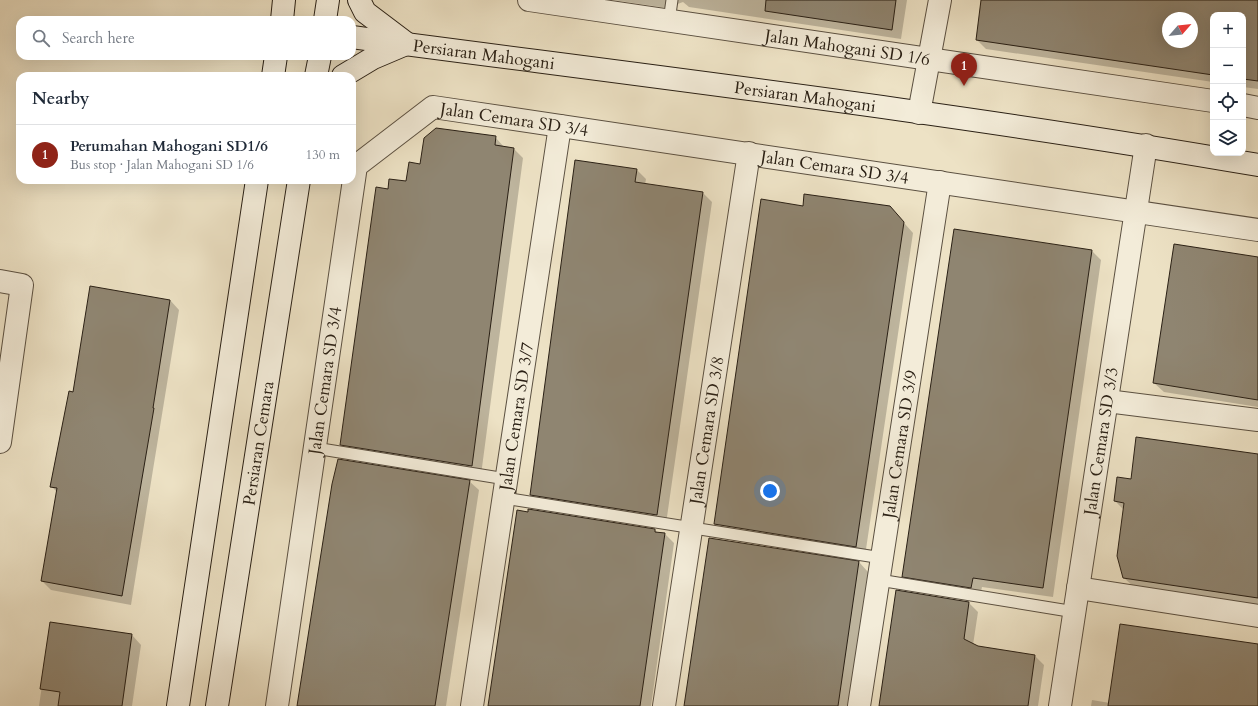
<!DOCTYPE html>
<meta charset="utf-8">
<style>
:root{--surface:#fff;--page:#f6f6f7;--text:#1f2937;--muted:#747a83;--line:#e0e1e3;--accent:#8f2418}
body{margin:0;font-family:Cardo,serif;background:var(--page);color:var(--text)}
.controls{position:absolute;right:12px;top:12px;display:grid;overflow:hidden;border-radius:8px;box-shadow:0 4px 16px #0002}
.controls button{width:36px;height:36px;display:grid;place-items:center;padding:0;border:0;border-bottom:1px solid var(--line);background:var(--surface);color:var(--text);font:20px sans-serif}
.compass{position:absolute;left:1162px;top:12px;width:36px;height:36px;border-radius:50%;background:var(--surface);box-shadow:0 4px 16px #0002;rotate:62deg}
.you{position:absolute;left:770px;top:491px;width:14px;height:14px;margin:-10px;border:3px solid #fff;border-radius:50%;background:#1a73e8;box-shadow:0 0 0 6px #1a73e833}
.badge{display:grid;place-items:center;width:26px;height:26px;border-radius:50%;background:var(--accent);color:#fff;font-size:13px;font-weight:700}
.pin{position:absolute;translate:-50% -33px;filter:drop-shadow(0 1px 2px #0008)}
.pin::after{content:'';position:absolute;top:21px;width:14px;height:12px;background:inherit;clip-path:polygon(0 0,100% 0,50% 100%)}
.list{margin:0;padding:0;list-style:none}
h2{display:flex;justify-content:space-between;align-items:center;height:52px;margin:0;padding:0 16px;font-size:17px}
h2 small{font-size:13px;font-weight:400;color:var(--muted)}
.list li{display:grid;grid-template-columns:26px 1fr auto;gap:12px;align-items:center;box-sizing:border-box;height:60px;padding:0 16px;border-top:1px solid var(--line)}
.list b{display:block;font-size:15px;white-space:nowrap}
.list p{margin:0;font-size:13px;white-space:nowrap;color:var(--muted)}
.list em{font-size:13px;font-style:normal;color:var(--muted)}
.icon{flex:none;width:22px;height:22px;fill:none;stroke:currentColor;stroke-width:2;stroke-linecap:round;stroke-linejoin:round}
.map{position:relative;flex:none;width:1258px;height:706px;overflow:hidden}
.search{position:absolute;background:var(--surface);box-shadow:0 4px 16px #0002;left:16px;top:16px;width:340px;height:44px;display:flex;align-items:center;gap:10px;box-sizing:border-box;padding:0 14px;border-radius:12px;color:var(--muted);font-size:15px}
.panel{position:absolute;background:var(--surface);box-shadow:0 4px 16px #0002;left:16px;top:72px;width:340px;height:112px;border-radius:12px}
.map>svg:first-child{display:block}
.shadow{fill:#0003;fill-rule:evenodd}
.building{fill:#8f8571;stroke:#2a2015;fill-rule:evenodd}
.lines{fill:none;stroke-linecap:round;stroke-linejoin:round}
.lane-casing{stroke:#5b5041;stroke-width:13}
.street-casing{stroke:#5b5041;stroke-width:24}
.secondary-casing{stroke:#2a2015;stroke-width:24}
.lane{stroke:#f3ecd9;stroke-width:11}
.street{stroke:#f3ecd9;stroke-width:22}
.secondary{stroke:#f3ecd9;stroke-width:22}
.labels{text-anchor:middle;stroke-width:3.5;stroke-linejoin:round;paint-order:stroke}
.street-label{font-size:17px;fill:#2a2015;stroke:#f3ecd9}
</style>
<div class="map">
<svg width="1258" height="706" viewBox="0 0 1258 706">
<rect width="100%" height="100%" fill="#ede2c5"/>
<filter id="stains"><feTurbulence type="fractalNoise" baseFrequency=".005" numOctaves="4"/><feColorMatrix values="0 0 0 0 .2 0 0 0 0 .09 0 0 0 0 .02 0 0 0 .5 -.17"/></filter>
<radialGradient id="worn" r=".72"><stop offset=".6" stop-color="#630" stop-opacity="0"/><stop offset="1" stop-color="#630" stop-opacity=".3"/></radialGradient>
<path class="shadow" d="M613 0H907L901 39 689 7 683 2 667 8Z
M982 0H1258V89L1243 87V15H1213V82L986 49 977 40ZM1168 18H1192V42H1168Z
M495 137 505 148 514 149 523 158 481 475 350 454 341 445 389 190 407 183 421 165Z
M637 170 646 179 645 185 703 193 712 202 666 524 540 504 531 495Z
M803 207H890L913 233 865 556 725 533 715 524Z
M1091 250 1101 260 1053 597 982 587 980 597 912 586 903 576Z
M1258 258V407L1164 392 1154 383Z
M170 300 179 310 131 605 51 590 42 581 57 492 52 487 74 393Z
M1258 454V605L1134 587 1124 578V510L1115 501 1132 480Z
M469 481 479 490 446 706H299Z
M655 530 658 533 665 534 674 543 651 706H489Z
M710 539 859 562 868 572 848 706H685Z
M969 603 978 612 973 645 977 647 1035 656 1044 665 1038 706H880Z
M51 623 132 635 141 645 132 706H39Z
M1258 645V706H1091L1092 700 1110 703Z"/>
<path class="building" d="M766 0H896L892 30 765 11Z
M981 0H1258V81L1243 79V15H1213V75L976 40ZM1168 18H1192V42H1168Z
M436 128 496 136 495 145 514 148 472 466 340 445 376 187 388 189 389 179 406 181 409 162 420 164 424 138Z
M575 160 637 169 635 182 703 192 657 515 530 495Z
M804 194 890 206 904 222 856 547 714 524 761 199 803 206Z
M954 229 1092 250 1043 588 973 578 971 588 902 577Z
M1174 244 1258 257V400L1153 383Z
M90 286 170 300 153 408H154L122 596 41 581 57 488 50 487 69 391 73 392Z
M1136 437 1258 454V598L1123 578 1117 556 1124 503 1114 501 1117 477 1131 479Z
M338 459 470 480 435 706H297L332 484Z
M528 509 655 529V532L665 533 640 706H488L517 510 528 512Z
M709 538 859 561 838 706H684Z
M896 590 969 602 964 639 978 646 1035 655 1028 706H879Z
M50 622 132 634 122 706H58L60 692 40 689Z
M1120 624 1258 644V706H1108Z"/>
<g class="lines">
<g class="lane-casing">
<path id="lane" d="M669 21 672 0
M315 448 506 479
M504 498 882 558
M879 580 1075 612"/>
</g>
<g class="street-casing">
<g id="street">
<path id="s1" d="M529 0 1213 101"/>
<path d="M1243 105 1258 108"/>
<path d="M919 113 940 0"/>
<path d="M0 281 22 285 0 442"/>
<path d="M1107 401 1258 420"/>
<path d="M1078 588 1258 616"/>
<path id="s2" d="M277 706 356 166 433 107 1258 230"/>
<path id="s3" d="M472 706 560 126"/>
<path id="s4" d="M664 706 749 153"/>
<path id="s5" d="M859 706 940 182"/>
<path id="s6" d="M1060 706 1146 145"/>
</g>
</g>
<g class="secondary-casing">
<g id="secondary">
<path d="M359 0 365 12 406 43"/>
<path d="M282 20 284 0"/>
<path d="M325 20 328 0"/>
<path id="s7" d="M352 37C654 77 958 113 1258 165"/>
<path d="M273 76 276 56"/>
<path d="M316 76 320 56"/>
<path d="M343 76 373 58 406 44"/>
<path d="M178 706 257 180"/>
<path id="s8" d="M217 706 299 180"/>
</g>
</g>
<use href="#lane" class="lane"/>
<use href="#street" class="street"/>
<use href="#secondary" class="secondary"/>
</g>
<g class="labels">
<g class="street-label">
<text dy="6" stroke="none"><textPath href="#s1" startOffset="322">Jalan Mahogani SD 1/6</textPath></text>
<text dy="6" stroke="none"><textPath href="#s7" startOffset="133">Persiaran Mahogani</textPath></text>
<text dy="6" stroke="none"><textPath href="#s7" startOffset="457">Persiaran Mahogani</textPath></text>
<text dy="6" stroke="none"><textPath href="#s2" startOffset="725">Jalan Cemara SD 3/4</textPath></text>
<text dy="6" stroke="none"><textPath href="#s2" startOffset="1049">Jalan Cemara SD 3/4</textPath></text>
<text dy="6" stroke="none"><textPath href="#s2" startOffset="329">Jalan Cemara SD 3/4</textPath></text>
<text dy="6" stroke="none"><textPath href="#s3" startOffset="293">Jalan Cemara SD 3/7</textPath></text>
<text dy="6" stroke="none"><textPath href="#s4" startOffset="279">Jalan Cemara SD 3/8</textPath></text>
<text dy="6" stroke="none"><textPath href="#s6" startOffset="268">Jalan Cemara SD 3/3</textPath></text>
<text dy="6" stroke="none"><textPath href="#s8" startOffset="266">Persiaran Cemara</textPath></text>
<text dy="6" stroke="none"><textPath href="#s5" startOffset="265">Jalan Cemara SD 3/9</textPath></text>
</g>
</g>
<rect width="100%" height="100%" filter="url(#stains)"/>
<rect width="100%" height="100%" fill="url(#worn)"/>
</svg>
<div class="controls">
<button>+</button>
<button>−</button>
<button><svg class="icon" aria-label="locate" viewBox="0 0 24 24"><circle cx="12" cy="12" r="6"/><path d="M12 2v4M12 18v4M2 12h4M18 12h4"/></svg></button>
<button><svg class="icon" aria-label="layers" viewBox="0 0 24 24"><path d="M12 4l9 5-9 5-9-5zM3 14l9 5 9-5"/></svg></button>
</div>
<svg class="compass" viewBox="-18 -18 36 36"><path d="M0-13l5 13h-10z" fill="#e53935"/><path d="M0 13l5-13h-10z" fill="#747a83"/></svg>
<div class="you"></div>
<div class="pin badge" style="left:964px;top:86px">1</div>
<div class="search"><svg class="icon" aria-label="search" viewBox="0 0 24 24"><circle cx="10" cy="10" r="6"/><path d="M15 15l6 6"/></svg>Search here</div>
<section class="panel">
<h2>Nearby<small></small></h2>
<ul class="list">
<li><span class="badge">1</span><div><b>Perumahan Mahogani SD1/6</b><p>Bus stop · Jalan Mahogani SD 1/6</p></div><em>130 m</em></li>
</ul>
</section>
</div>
